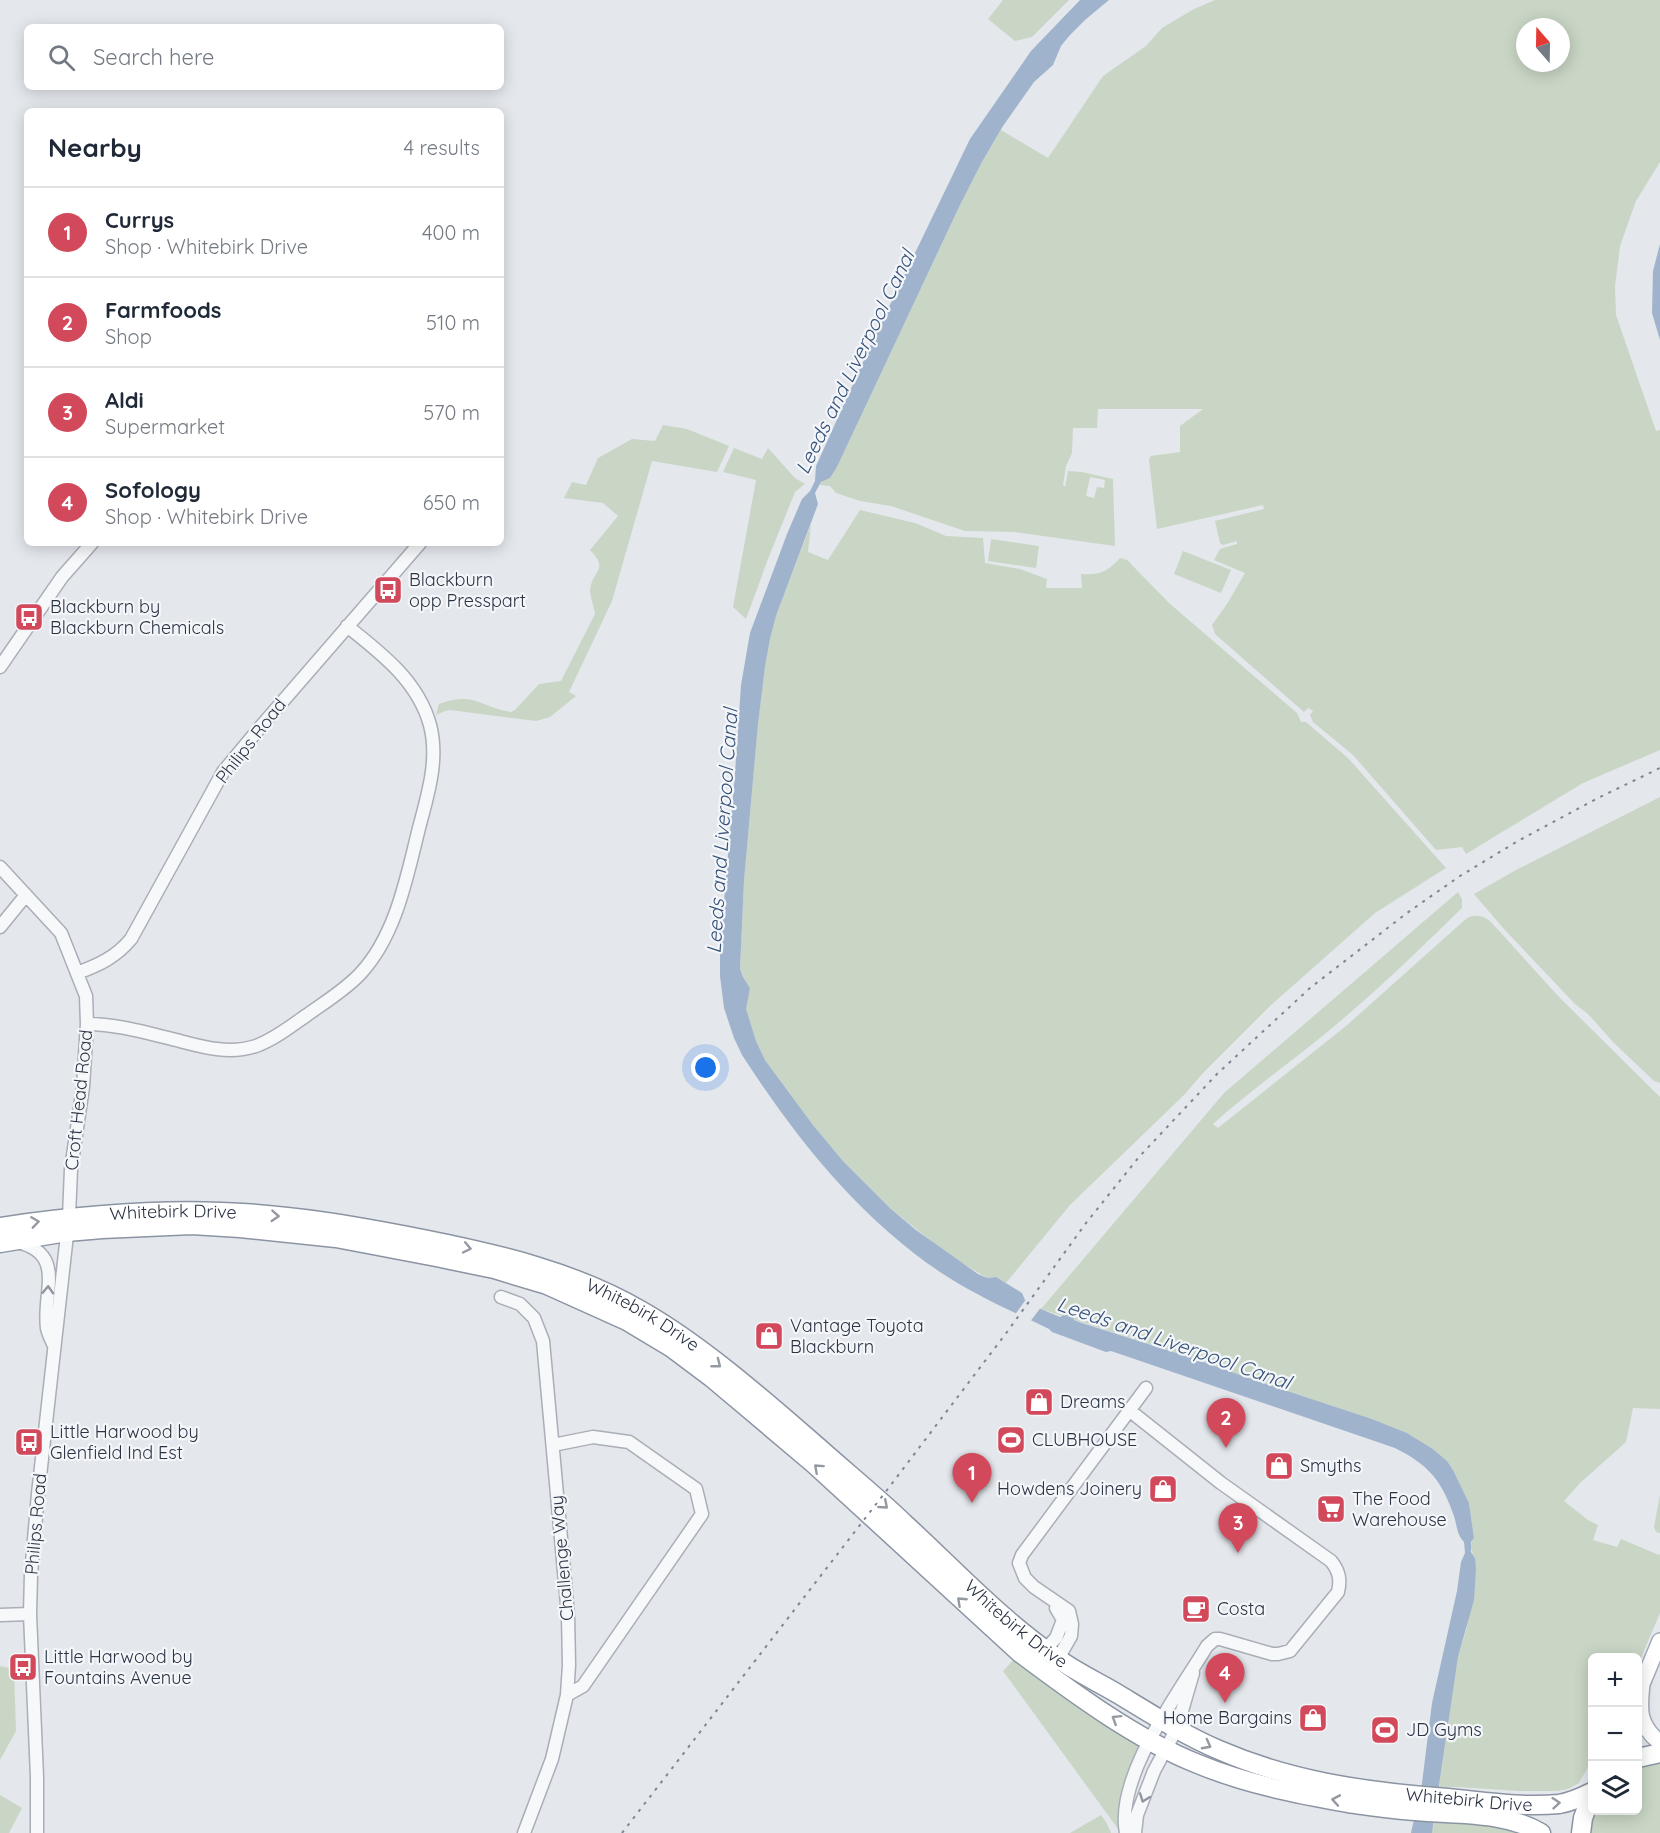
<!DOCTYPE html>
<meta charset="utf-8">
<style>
:root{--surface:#fff;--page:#f6f6f7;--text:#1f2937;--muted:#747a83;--line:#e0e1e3;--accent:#d1495b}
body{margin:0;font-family:Quicksand,sans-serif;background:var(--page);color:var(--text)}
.controls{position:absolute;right:18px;bottom:18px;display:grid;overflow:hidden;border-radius:9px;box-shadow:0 3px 15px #0003}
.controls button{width:54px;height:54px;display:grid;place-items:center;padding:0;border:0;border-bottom:2px solid var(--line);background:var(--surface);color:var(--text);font:30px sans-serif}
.compass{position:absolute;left:1516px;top:18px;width:54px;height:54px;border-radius:50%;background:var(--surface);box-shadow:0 3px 15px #0003;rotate:340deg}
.you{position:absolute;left:706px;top:1068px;width:21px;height:21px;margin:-15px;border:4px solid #fff;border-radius:50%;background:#1a73e8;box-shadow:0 0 0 9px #1a73e833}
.badge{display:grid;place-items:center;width:39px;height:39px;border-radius:50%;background:var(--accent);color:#fff;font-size:20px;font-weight:700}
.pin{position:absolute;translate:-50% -50px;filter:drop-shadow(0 2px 3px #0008)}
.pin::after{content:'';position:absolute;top:32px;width:21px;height:18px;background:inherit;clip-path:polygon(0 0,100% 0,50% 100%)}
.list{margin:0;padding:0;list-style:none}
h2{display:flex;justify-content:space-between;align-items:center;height:78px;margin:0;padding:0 24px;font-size:26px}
h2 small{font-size:20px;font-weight:400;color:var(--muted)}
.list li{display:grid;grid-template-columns:39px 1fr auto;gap:18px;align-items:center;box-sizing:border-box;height:90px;padding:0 24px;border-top:2px solid var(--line)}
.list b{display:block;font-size:22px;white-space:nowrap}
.list p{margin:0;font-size:20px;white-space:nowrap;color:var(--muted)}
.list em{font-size:20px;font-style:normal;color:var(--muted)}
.icon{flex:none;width:33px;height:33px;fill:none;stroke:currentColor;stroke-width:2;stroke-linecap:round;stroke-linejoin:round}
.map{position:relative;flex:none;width:1660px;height:1833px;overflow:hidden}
.search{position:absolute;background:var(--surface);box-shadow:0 3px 15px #0003;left:24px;top:24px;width:480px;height:66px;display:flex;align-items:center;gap:15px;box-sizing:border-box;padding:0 21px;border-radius:9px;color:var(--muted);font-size:22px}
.panel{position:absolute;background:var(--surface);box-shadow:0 3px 15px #0003;left:24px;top:108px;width:480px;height:438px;border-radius:9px}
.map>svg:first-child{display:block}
.green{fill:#c9d6c5;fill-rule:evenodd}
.water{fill:#9fb4cc}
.pier{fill:#e4e7ec}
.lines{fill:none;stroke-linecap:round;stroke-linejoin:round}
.minor-casing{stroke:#a9aeb7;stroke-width:15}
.major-casing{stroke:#a3abb8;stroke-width:18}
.highway-casing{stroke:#8b94a3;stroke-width:21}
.minor{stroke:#f7f8fa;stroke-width:12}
.major{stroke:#fff;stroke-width:15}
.highway{stroke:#fff;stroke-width:18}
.rail{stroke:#7d8696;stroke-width:2;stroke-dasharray:3 6;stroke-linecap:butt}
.oneway{stroke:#959aa2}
.oneway2{stroke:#9196a0}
.labels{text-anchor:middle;stroke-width:4.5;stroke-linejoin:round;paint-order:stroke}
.poi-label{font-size:18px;fill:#2b3445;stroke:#f4f6f9;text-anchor:start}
.street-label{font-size:18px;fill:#2b3445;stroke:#f4f6f9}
.water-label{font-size:20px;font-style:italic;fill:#34527a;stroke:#f4f6f9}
</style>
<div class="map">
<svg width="1660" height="1833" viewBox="0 0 1660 1833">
<rect width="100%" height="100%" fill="#e4e7ec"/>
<path class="green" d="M1003 0H1069L1032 37 1015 41 988 19Z
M1215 0H1660V162L1636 201 1620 246 1615 286 1616 315 1656 431 1660 430V750L1583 783 1466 854 1462 847 1436 850 1353 755 1313 722 1310 715 1313 711 1308 708 1304 712 1215 634 1212 625 1227 604 1245 573 1214 560 1220 549 1237 544V541L1223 545 1220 543 1215 521 1264 509 1263 505 1157 529 1149 459 1151 456 1180 452V426L1203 409H1098L1097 428H1073L1072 453 1066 466 1063 485 1065 487 1068 471 1082 472 1113 479 1115 546 1015 532 965 531 891 506 860 501 836 493 830 486 820 485 821 482 830 478 837 467 960 205 982 162 1001 130 1048 158 1103 76 1146 46 1162 28 1194 9ZM1525 27H1561V63H1525ZM1090 477 1105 480 1104 488 1097 487 1094 498 1086 496Z
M663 425 687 429 729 446 717 472 652 461 612 601 569 692 576 696 550 717 536 721 450 710 445 711 436 715 439 704C475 691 479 707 511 712L515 710 539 684 561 681 595 614C594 606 590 597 590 590 592 570 610 570 590 550L618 516 603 503 564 498 572 482 586 485 598 458 632 439 655 441Z
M734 448 762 459 768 448 795 478 805 484 795 492 768 559 746 619 733 607 756 480 723 472Z
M860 510 915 523 946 536 983 538 985 563 1020 569 1047 579 1046 588H1082L1081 574C1101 575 1107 572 1120 558L1127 560 1169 603 1297 713 1301 722H1306L1348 758 1446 868 1375 913 1270 1006 1203 1073 1185 1094 1070 1205 1006 1283 996 1277 987 1278 949 1255 891 1209 843 1161 813 1125 765 1060 756 1041 745 1009 750 988 743 977 740 969 744 881 758 723 765 667 770 639 776 616 811 524 808 552 828 560Z
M991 539 1039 546 1036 568 988 561Z
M1183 551 1231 570 1221 593 1174 574Z
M1660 797V1083L1654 1081 1614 1043 1588 1014 1575 1004 1503 928 1474 894 1516 870Z
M1458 892 1462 899V908C1422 947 1381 987 1338 1023 1297 1058 1253 1088 1213 1124L1218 1128 1346 1026 1467 918C1476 914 1483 915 1491 922L1559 997 1660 1097V1409L1633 1408 1626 1442 1580 1483 1564 1501 1588 1520 1598 1525 1593 1540 1617 1547 1621 1539 1659 1555 1660 1554V1613L1638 1665V1658H1592V1760L1579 1783 1568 1789 1558 1791H1519L1457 1787 1439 1788 1453 1689 1458 1657 1467 1627 1475 1558C1471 1551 1469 1545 1474 1538L1469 1503 1453 1470 1447 1461 1433 1449 1407 1433 1372 1419 1263 1383 1192 1358 1041 1309 1224 1093Z
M1660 1495V1533L1656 1532 1654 1527Z
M1020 1653 1150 1741 1121 1833 1003 1671Z
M0 1666 14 1669 16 1731 0 1760Z
M1660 1753V1833H1581L1592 1810H1638V1758Z
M0 1795 22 1808 9 1833H0Z
M1101 1815 1106 1822 1111 1833H1070Z
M1435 1819 1493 1821 1531 1833H1432Z"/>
<path class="water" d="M1080 0H1109L1085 20 1070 35 1061 46 1053 65 1034 82 1003 126 982 162 960 205 837 467 830 478 821 482 815 493 818 504 776 616 770 639 765 667 758 724 744 881 740 969 743 977 750 988 746 1009 756 1041 765 1060 813 1125 843 1161 891 1209 916 1230 978 1274 987 1278 996 1277 1022 1293 1025 1300 1041 1309 1060 1317 1066 1314 1072 1315 1074 1320 1082 1323 1192 1358 1263 1383 1372 1419 1407 1433 1433 1449 1447 1461 1453 1470 1469 1503 1474 1538 1471 1542V1552L1475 1558 1476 1569 1474 1600 1458 1657 1432 1833H1411L1422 1783 1432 1703 1457 1591 1461 1562 1465 1553 1464 1542C1457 1535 1457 1526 1454 1516 1442 1481 1429 1465 1395 1448L1111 1351 1106 1352 1052 1332 1049 1329C1012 1311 974 1295 940 1272 858 1217 795 1137 742 1055L734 1038 724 1008 720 976V948L735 773 741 685 750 633 787 534 802 499 810 491 815 481 816 466 873 340 970 139 1031 51Z
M1660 244V340L1652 313 1653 271Z"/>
<path class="pier" d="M1027 1298 1042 1306 1029 1323 1014 1316Z"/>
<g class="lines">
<g class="minor-casing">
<path id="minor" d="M0 667 62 577 92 543
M0 867 61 933 86 996 87 1024 83 1087 71 1169 69 1217 38 1494 31 1574 30 1614 37 1777V1833
M0 927 26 895
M77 973C99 965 116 957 131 939L223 772 257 731 420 543
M87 1024C117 1024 147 1033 176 1040 203 1047 229 1055 256 1046 275 1039 291 1026 307 1015 325 1002 345 990 360 974 396 936 407 876 419 828 428 794 439 759 430 725 418 681 381 653 347 626
M17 1242C67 1254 42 1292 47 1328 48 1334 52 1341 54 1346
M501 1297 520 1304 534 1318 543 1341 568 1615 569 1665 567 1695 552 1759 524 1833
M553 1445 593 1437 629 1442 696 1489 702 1514 583 1686 567 1695
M0 1615 30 1614
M1041 1654 1056 1638 1063 1620 1056 1608
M1055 1664 1071 1636 1072 1624 1069 1611 1034 1587 1025 1578 1019 1563 1022 1555 1146 1388
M1126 1833C1115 1776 1179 1693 1207 1646L1215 1639H1220L1272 1654H1278L1290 1651 1338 1592C1341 1579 1339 1571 1331 1561L1221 1483 1129 1410
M1135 1833 1137 1815 1154 1771 1177 1728 1193 1673"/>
</g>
<g class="major-casing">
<path id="major" d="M1642 1684C1639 1711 1638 1724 1660 1743
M1639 1691 1660 1641"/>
</g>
<g class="highway-casing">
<g id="highway">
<path id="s1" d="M0 1227C74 1216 147 1209 221 1212 289 1214 357 1226 423 1239 499 1254 575 1272 642 1311 703 1346 764 1400 817 1446 846 1472 876 1496 904 1523 954 1569 1001 1620 1057 1658 1076 1672 1098 1682 1118 1694 1151 1714 1184 1735 1219 1750 1288 1780 1361 1791 1435 1797 1476 1800 1518 1808 1559 1804 1571 1802 1582 1797 1592 1792"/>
<path d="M0 1243 67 1232 102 1229 192 1225 240 1228 336 1238 436 1257 494 1269 547 1285 627 1321 672 1348 712 1378 814 1464 1020 1653C1072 1692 1137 1740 1198 1764 1246 1784 1297 1794 1348 1803 1370 1806 1393 1810 1416 1811 1457 1815 1504 1811 1541 1833"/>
<path d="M1638 1758 1660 1753"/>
<path d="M1581 1833 1583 1818 1592 1794"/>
</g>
</g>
<use href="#minor" class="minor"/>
<use href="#major" class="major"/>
<use href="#highway" class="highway"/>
<path class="rail" d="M622 1833 887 1490 1007 1332 1086 1223 1139 1157 1217 1074 1310 988 1407 913 1460 876 1518 841 1598 798 1660 768"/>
</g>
<defs><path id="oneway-chevron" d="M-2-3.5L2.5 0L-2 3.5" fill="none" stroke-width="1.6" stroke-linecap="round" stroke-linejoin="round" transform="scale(1.5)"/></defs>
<g class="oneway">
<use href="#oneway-chevron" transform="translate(275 1216) rotate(4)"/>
<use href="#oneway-chevron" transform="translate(35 1222) rotate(-8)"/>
<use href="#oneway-chevron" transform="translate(467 1248) rotate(12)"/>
<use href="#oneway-chevron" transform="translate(717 1364) rotate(38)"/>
<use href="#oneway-chevron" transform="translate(818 1468) rotate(-138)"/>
<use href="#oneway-chevron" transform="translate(884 1505) rotate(41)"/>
<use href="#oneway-chevron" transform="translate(961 1601) rotate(-137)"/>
<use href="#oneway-chevron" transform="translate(1116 1719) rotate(-148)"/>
<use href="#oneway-chevron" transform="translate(1207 1745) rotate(28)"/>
<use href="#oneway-chevron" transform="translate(1336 1800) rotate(-170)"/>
<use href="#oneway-chevron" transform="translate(1556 1803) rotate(-5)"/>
</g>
<g class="oneway2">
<use href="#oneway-chevron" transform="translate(48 1290) rotate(-88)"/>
<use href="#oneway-chevron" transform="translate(1144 1798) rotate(110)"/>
</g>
<defs>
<g id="bus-square" transform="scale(1.5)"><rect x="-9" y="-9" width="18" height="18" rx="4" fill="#d1495b" stroke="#f4f6f9"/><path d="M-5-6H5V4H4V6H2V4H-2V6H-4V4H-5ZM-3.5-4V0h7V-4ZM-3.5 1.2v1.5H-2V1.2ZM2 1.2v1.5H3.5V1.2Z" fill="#fff"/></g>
<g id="shop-square" transform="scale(1.5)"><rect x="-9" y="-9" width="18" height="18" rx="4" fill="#d1495b" stroke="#f4f6f9"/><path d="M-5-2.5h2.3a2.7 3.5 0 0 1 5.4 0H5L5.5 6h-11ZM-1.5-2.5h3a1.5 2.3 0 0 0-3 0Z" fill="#fff"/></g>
<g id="stadium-square" transform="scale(1.5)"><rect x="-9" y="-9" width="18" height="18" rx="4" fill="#d1495b" stroke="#f4f6f9"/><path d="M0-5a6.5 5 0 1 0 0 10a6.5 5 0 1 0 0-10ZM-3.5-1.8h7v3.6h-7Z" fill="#fff"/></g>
<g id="supermarket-square" transform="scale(1.5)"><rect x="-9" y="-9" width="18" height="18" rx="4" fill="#d1495b" stroke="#f4f6f9"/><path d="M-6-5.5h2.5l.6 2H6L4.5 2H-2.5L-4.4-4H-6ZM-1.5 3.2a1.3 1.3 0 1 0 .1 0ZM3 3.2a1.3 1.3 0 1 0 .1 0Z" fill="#fff"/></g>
<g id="cafe-square" transform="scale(1.5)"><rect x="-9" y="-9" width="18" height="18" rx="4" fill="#d1495b" stroke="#f4f6f9"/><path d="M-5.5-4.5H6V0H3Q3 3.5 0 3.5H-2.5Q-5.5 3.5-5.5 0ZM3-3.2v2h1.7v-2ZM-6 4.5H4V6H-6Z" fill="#fff"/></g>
</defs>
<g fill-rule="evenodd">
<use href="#bus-square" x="388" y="590"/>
<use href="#bus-square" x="29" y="617"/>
<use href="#shop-square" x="769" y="1336"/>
<use href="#shop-square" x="1039" y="1402"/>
<use href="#stadium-square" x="1011" y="1440"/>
<use href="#bus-square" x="29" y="1442"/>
<use href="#shop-square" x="1279" y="1466"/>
<use href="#shop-square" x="1163" y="1489"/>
<use href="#supermarket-square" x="1331" y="1509"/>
<use href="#cafe-square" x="1196" y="1609"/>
<use href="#bus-square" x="23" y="1667"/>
<use href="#shop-square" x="1313" y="1718"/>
<use href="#stadium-square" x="1385" y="1730"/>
</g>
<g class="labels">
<g class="poi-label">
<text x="409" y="586">Blackburn<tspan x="409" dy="21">opp Presspart</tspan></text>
<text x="50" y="613">Blackburn by<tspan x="50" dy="21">Blackburn Chemicals</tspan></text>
<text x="790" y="1332">Vantage Toyota<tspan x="790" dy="21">Blackburn</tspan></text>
<text x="1060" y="1408">Dreams</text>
<text x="50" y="1438">Little Harwood by<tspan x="50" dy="21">Glenfield Ind Est</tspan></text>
<text x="1032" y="1446">CLUBHOUSE</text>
<text x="1300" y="1472">Smyths</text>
<text x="1142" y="1495" text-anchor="end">Howdens Joinery</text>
<text x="1352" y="1505">The Food<tspan x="1352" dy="21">Warehouse</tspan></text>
<text x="1217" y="1615">Costa</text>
<text x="44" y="1663">Little Harwood by<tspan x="44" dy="21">Fountains Avenue</tspan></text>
<text x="1292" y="1724" text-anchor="end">Home Bargains</text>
<text x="1406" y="1736">JD Gyms</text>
</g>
<g class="street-label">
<text transform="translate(251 741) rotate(-52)" y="6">Philips Road</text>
<text transform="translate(79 1100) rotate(-84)" y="6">Croft Head Road</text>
<text dy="6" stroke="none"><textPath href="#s1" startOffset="174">Whitebirk Drive</textPath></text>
<text dy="6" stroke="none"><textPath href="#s1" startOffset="660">Whitebirk Drive</textPath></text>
<text transform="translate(36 1524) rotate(-85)" y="6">Philips Road</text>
<text transform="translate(562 1558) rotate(-95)" y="6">Challenge Way</text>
<text dy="6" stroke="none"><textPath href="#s1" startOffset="1146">Whitebirk Drive</textPath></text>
<text dy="6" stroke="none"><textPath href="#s1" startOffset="1642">Whitebirk Drive</textPath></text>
</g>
<g class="water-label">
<text transform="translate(855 362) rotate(-64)" y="7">Leeds and Liverpool Canal</text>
<text transform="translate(722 831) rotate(-86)" y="7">Leeds and Liverpool Canal</text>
<text transform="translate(1174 1343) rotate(19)" y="7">Leeds and Liverpool Canal</text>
</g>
</g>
</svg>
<div class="controls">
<button>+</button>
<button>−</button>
<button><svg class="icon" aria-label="layers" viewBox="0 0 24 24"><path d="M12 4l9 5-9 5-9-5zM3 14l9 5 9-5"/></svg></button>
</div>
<svg class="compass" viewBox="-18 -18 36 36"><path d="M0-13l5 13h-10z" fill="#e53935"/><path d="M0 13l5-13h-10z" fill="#747a83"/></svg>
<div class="you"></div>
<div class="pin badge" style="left:972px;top:1503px">1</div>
<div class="pin badge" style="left:1226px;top:1448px">2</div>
<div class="pin badge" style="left:1238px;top:1553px">3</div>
<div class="pin badge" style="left:1225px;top:1703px">4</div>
<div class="search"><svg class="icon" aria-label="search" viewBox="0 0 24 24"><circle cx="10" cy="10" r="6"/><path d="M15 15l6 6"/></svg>Search here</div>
<section class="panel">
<h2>Nearby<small>4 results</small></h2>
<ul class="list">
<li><span class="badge">1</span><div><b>Currys</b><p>Shop · Whitebirk Drive</p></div><em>400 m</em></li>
<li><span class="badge">2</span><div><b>Farmfoods</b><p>Shop</p></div><em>510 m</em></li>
<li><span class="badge">3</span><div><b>Aldi</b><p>Supermarket</p></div><em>570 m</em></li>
<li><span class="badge">4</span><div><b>Sofology</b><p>Shop · Whitebirk Drive</p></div><em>650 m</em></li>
</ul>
</section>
</div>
